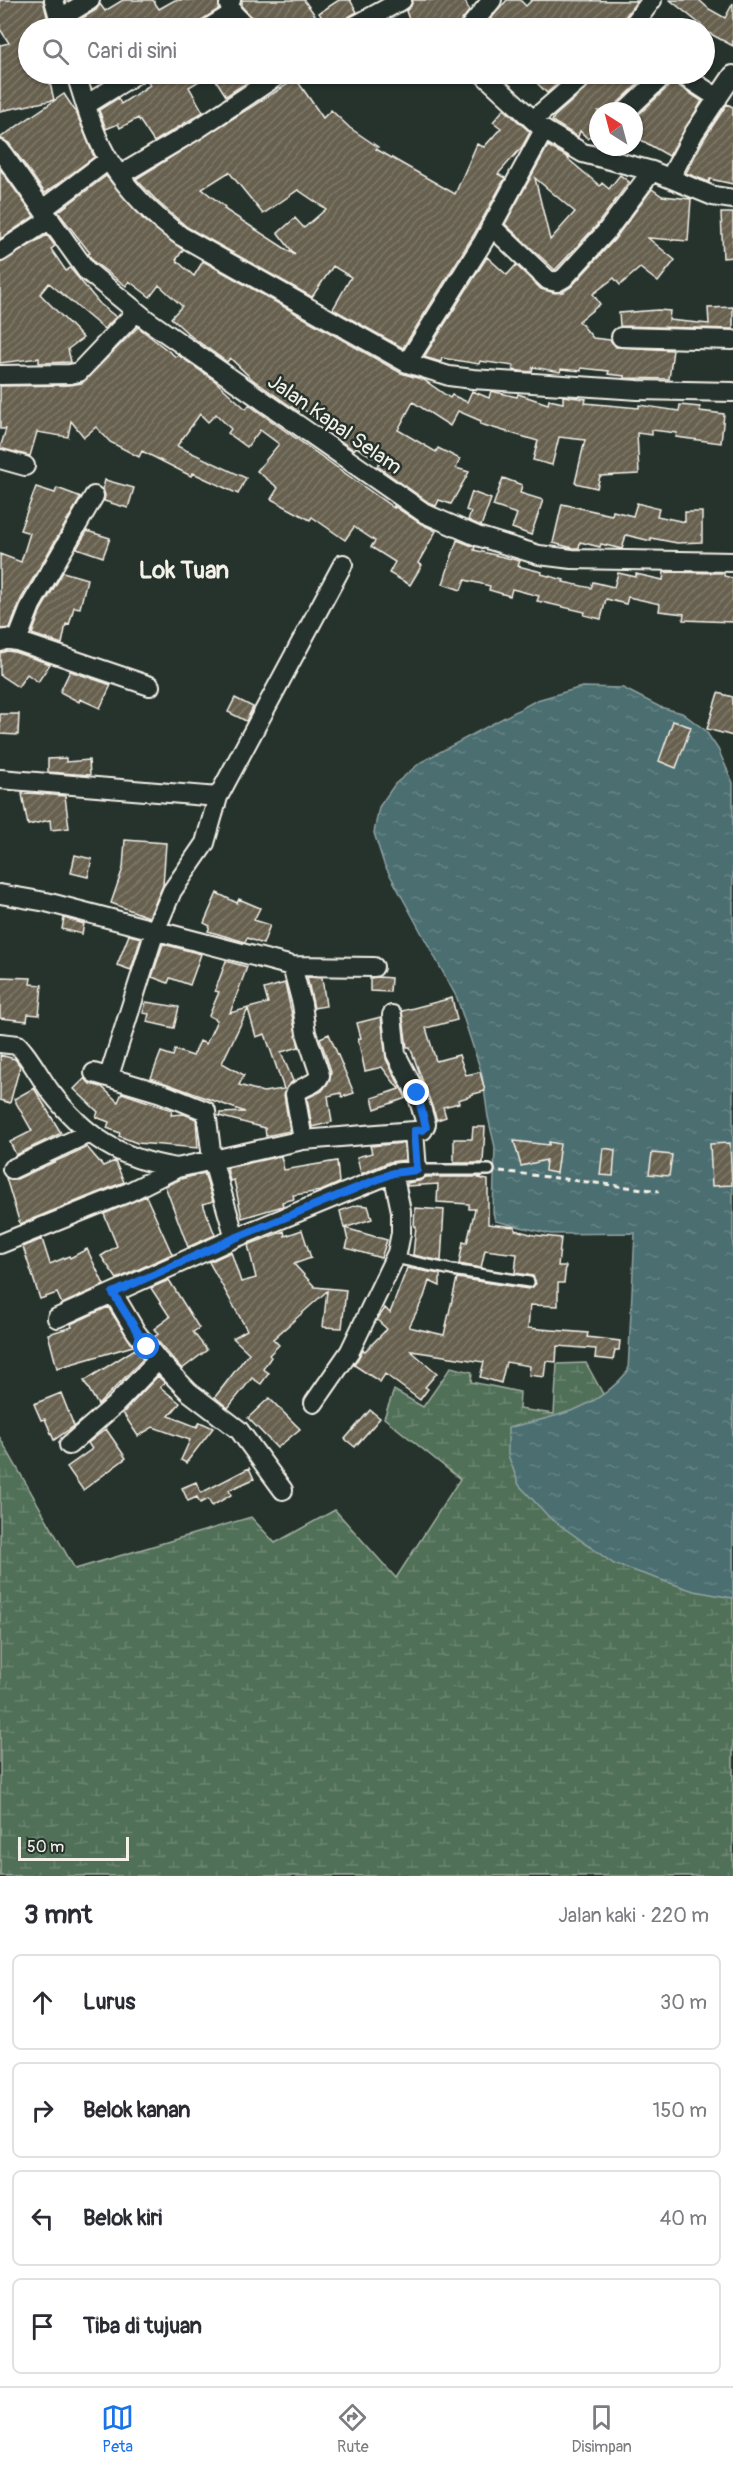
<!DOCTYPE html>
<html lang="id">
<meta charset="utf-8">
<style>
:root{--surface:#fff;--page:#f7f7f7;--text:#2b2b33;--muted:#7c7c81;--line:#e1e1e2;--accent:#1a73e8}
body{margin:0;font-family:Pangolin,sans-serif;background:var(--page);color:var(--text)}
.compass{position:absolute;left:589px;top:102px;width:54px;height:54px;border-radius:50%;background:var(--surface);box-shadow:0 2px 4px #0004;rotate:324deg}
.scale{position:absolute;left:18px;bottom:15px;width:111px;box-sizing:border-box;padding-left:6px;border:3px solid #f4f1e8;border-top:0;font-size:16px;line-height:21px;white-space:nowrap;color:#f4f1e8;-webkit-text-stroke:4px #26332d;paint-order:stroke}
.stop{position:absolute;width:18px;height:18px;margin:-14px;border:4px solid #1a73e8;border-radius:50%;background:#fff}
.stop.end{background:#1a73e8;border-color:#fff;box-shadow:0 2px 6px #0008}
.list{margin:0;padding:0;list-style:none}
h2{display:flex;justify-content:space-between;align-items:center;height:78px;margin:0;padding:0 24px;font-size:26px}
h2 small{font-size:20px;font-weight:400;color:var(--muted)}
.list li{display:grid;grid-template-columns:39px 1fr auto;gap:18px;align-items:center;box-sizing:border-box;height:96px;margin:0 12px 12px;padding:0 12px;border:2px solid var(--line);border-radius:9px}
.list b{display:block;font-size:22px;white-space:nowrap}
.list em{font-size:20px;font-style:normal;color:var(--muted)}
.icon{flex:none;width:33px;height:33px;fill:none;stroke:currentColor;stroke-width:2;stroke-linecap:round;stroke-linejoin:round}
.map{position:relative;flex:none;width:733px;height:1876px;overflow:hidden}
.search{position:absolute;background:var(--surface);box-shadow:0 2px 4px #0004;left:18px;right:18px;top:18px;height:66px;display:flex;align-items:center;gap:15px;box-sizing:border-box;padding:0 21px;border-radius:33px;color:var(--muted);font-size:22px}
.sheet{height:510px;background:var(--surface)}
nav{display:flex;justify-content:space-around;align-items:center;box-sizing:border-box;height:84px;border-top:2px solid var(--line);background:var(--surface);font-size:16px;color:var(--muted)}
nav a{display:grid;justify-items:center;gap:3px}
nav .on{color:var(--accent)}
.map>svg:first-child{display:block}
.wetland{fill:url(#wetland-marsh);stroke:#a2b0a0;stroke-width:1.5}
.water{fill:url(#water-ripples);stroke:#8fa2a1;stroke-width:1.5}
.building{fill:url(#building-hatch);stroke:#f4f1e8;stroke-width:1.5;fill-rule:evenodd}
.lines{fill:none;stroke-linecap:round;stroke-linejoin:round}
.lane-casing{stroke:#f4f1e8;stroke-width:14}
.street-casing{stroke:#f4f1e8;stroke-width:22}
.path{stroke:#f4f1e8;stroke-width:3;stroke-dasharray:6 4.5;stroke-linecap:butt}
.lane{stroke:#26332d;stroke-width:9}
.street{stroke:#26332d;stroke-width:18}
.route{stroke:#1a73e8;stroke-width:8}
.labels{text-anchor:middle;stroke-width:5;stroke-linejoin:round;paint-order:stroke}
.street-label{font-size:21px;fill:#f4f1e8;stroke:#26332d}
.quarter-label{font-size:24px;font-weight:bold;fill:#f4f1e8;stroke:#26332d}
</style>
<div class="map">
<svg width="733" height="1876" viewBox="0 0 733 1876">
<defs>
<pattern id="wetland-marsh" width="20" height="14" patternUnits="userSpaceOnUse" patternTransform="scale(1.5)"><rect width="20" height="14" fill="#517059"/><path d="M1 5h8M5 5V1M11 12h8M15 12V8" fill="none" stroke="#6b8571"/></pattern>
<pattern id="water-ripples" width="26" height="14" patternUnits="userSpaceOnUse" patternTransform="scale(1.5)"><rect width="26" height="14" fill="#4b6e71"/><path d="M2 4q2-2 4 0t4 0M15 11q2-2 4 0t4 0" fill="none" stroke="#668385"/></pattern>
<pattern id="building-hatch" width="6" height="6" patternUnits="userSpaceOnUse" patternTransform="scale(1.5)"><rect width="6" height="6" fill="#676150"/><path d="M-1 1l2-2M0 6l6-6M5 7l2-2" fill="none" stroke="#7d7869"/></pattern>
</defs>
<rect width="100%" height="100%" fill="#26332d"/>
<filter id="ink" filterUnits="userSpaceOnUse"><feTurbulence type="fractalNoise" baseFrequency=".0167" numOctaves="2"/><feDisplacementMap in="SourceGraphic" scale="12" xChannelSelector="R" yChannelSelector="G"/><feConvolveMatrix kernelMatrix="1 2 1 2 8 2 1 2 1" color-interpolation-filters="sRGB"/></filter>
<g filter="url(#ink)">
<path class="wetland" d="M586 1363 619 1423 733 1401V1876H0V1438L75 1569 251 1517 275 1543 335 1510 396 1578 460 1479 384 1418 394 1390 423 1407 451 1367 472 1372 471 1382 520 1392 519 1409 554 1414 557 1364Z"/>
<path class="water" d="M582 687 623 688 660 707 682 713 705 730 718 749 733 783V1598L694 1591 614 1564 549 1517 519 1485 508 1455V1428C555 1416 596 1411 628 1371L635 1233 551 1234 495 1221 493 1212 495 1147 488 1117 482 1074 457 998 384 864 374 833 379 807 395 784 421 762 537 700Z"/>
<path class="building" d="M0 0H43L50 28H28V74H48L54 100 0 111V45L9 43 0 29Z
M123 0H153L159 9 175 0H219V9L203 19 198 28H73V24L96 10 100 4 105 11Z
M242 0H304L320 22 312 28H258L256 21 242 7Z
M339 0H350L357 12 329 28 319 13Z
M413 0H465L469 11 458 25 450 28H412L406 11 411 6Z
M507 0H520L526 6 532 0 637 1 622 21 620 28H483Z
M670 0H699L709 9 725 18 733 3V46L705 31V28Z
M147 74H211L189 87 203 112 154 142 138 118 120 128 118 124 106 129 99 110 118 98 121 104 150 85 146 78Z
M212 74H260L226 96Z
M528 74H569L547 93Z
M597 74H649L618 103 615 111H598V130L588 139 580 131 578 137 552 121 554 117 593 82Z
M296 79 323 118 331 110 350 128 378 147 376 149 455 194 477 144 484 147 501 128 493 122 504 109 530 132 522 147 498 174 505 178 473 236 403 348 333 309 351 277 333 266 312 297 187 227 159 203 136 179ZM229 172 263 214 298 190 326 209 304 228 295 218 278 233 295 255 224 209 225 207 202 189Z
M673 82 702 101 669 156 634 136V119Z
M64 94 76 112 94 157 45 193 9 143 0 138Z
M727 104 733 107V184L710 179 709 182 686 173 704 139Z
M548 146 569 158 568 159 600 186 602 183 609 189 620 175 629 182 597 225 555 270 505 224ZM535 178 575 212 550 240Z
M0 169 34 216 0 239Z
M106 176 143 219 183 250 176 260 194 276 203 261 401 373 424 380 450 398 452 395 467 402 472 391 489 398 491 391 517 397 518 394 548 404 549 400 563 403V396L586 399 585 403 639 408V405L679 411 680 405 700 407V411L724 414 721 443 676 437 677 433 652 430V435L637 433 639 474 600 476 597 488 575 483 585 440 559 437 552 465 533 460 538 441 480 424 481 421 458 411 450 426 413 402 398 430 436 452 438 448 460 459 456 468 469 472 451 504 439 500 436 506 431 504 377 466 380 461 356 447 354 450 340 441 343 437 301 408 299 412 252 379 230 358 227 362 192 337 171 318 182 306 159 285 150 297 129 281 126 286 94 262 88 254 90 253 58 212Z
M652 189 662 196 691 199 688 241 648 238 675 260 658 282 640 268 620 285 614 278 593 294 600 304 579 321 593 338 610 340 616 347 673 350 669 379 625 378V376L608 374 609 371 581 368V371L561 369 560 372 533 367 532 372 521 371 513 370 514 366 480 361 479 364 442 358 441 362 424 357 487 257 507 275 516 265 541 289 555 293 563 292 572 286 614 240Z
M721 213H733V257L723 258Z
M47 235 55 246 51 249 66 271 70 268 100 304 116 317 104 329 49 283 40 294 83 338 68 349 71 362 39 363V358L0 363V263Z
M733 307V329L620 326 619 313 658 310 670 311 669 320 709 324 708 308Z
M138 327 176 357 178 355 215 381 246 409 249 405 394 508V506L420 523 436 531 418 563 422 565 410 585 389 573 395 562 371 547 375 541 354 527 345 540 312 517 310 520 271 499 278 488 257 471 279 444 260 430 247 447 228 433 231 429 216 414 208 422 200 414 177 446 246 478 238 494 193 473 191 476 142 451 139 457 110 442 96 427 84 437 71 421 68 437 37 432 30 456 0 448 6 429H0V386L70 385 82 383Z
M503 478 522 485 520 493 543 500 531 535 512 528 517 514 493 506Z
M105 480 134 488 128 508 104 501 105 495 103 489Z
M36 487 55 493 57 488 81 497 21 599 10 628 0 629V554L21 562 30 533 20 530Z
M472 492 491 499 481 526 468 520 471 512 466 510Z
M637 503 659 509 657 516 685 522V512H702V542L677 543 651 538V541L626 535 622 549 601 544 600 547 580 542 579 548H573L553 543 562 504 612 515 613 511 633 516Z
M87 531 110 538 103 557 77 548Z
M457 540 475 547 474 550 520 561 518 566 542 572 541 574 564 580 563 582 591 588 593 582 614 587 618 573 636 577V574L663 580 664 572 724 573V576L733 578V622L683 620 684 614 659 611 660 604 628 597 626 604 606 599 601 619 584 615 585 612 537 601 539 596 512 589 510 596 489 590 490 586 465 580 461 590 443 584Z
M63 572 87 579 80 608 74 607 69 625 66 624 62 644 32 634 41 610Z
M7 651 14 652 50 664 38 682 27 674 18 687 0 675V653Z
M70 671 111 685 100 708 80 699 79 702 60 692Z
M718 693 733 697V736L707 729Z
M235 698 253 707 246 721 228 712Z
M0 714H19L18 735 0 734Z
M673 721 691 727 676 768 659 761Z
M66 758V762L89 760 90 775 48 772V759Z
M29 793 65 796 69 828 51 830 50 820 28 825 22 794Z
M125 840 166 843 163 885 149 917 111 903 123 868Z
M75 855 92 859 88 877 71 873Z
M217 893 237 903 239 899 260 908 254 920 270 925 263 944 247 938 245 942 208 931 210 926 204 923Z
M64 918 84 924 82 934 62 929Z
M129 935 141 938 131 970 117 965Z
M163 944 201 954 190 985 170 978 168 983 152 977Z
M226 961 247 967 230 1013 268 1003 264 989 285 983 299 1047 281 1052 293 1081 287 1087 284 1095 290 1131 266 1136 265 1128 219 1116 220 1113 245 1112 151 1078 161 1052 173 1056 175 1050 193 1056 200 1041 206 1044 217 1020 209 1016 219 992 215 991ZM248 1009 256 1037 265 1034 284 1089 263 1092 239 1085 244 1075 222 1063Z
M0 977 31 978 30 984 42 985 39 1015 28 1014 27 1021 0 1018Z
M307 977 322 978 326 1006 314 1008Z
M379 977 391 978 390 992 370 991V978Z
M452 998 457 1020 426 1028 436 1061 459 1055 466 1075 480 1072 485 1091 470 1095 471 1096 458 1100 459 1103 443 1107 446 1117 437 1120 410 1047H407L402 1011Z
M146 1002 179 1007 174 1028 147 1022 149 1014 143 1013Z
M381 1017 386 1059 406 1098 375 1109 372 1098 399 1089 382 1067 365 1071 358 1039 361 1038 357 1023Z
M329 1034 354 1093 342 1097 341 1093 328 1096 332 1122 312 1127 307 1098 322 1091 330 1080 331 1071 320 1038Z
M0 1055 15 1059 20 1066 10 1103 0 1100Z
M85 1078 90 1084 102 1087 118 1102 122 1093 172 1110 171 1115 184 1114 196 1119 198 1148 137 1143 119 1136 120 1133 107 1128 109 1122 96 1117 98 1112 74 1089Z
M34 1088 61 1133 16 1155 10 1142 32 1131 14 1099Z
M473 1127H485L483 1163H454V1139H472Z
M514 1141 549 1145V1142L560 1144 556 1173 545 1171 546 1160 521 1166Z
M404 1143 405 1160 389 1162 361 1174 357 1157 372 1153 370 1146Z
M730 1143 732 1185 712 1186 710 1144Z
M87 1147 103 1166 115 1161 124 1182 20 1224 6 1178 17 1179Z
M603 1148 615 1150 613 1176 600 1175Z
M652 1153 672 1155 669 1176 649 1174Z
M281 1156 284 1170 337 1161 339 1183 321 1191 293 1195 294 1199 282 1202 283 1206 242 1218 234 1180 230 1181 227 1168Z
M204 1173 213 1201 203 1204 215 1235 188 1247 165 1186 181 1179Z
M426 1177H482L478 1178 488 1180V1224L515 1227V1230L534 1235 561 1238 558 1266H566L564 1283H558V1306L530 1305 528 1328 588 1333 587 1337 620 1341 619 1350H615L613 1360 595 1358 596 1349 557 1346 556 1362 546 1361 544 1377 529 1375 530 1366 506 1362 501 1383 480 1377 484 1362 411 1351 437 1373 425 1387 428 1389 420 1400 385 1374 380 1382 354 1365 363 1350 365 1351 387 1329 377 1320 385 1308 390 1313 407 1268 440 1274V1286L429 1281 424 1297 409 1327 444 1335 457 1278 528 1289 536 1284 533 1276 515 1273 517 1254 485 1250 481 1268 459 1264 463 1242 467 1243 475 1209H469V1204L437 1202 438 1184 407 1186V1183L419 1181Z
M146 1196 172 1254 117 1279 101 1256 117 1246 104 1214Z
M357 1205 368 1206 372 1219 344 1228 340 1211Z
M415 1208 444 1210 441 1261 413 1255 416 1226H414Z
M345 1228 387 1240 381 1258 346 1248 348 1241Z
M302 1230 311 1258 294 1264 315 1287 346 1290 342 1328 323 1327 327 1291 273 1339 279 1345 269 1355 271 1357 263 1369 269 1373 261 1384 252 1378 228 1408 215 1397 249 1353 233 1338 247 1330 209 1262 231 1252 241 1282 256 1278 248 1245 284 1231 285 1236Z
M42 1239 50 1264 69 1256 70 1258 87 1249 104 1285 62 1304 57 1293 40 1299 23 1247Z
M169 1280 199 1328 193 1332 207 1350 182 1369 154 1337 158 1334 154 1329 170 1317 151 1288Z
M108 1307 133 1346 57 1368 48 1334 72 1327 71 1324Z
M135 1349 143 1359 98 1405 84 1381Z
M158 1376 165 1383 160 1387 180 1403 169 1416 197 1427 200 1422 213 1428 186 1463 181 1460 190 1440 153 1427 138 1436 123 1413Z
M61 1393 74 1426 54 1440 45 1419 41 1420 34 1404Z
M269 1398 300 1429 277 1448 248 1418Z
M370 1410 380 1418 355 1447 345 1439Z
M106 1429 126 1458 83 1490 67 1467 92 1449 88 1443Z
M249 1468 254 1479 229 1490 231 1495 212 1506 208 1499 200 1503 197 1497 188 1501 182 1488 196 1482 201 1493Z"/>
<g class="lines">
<g class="lane-casing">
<path id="lane" d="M417 1170H489
M395 1258 452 1270 529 1282"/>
</g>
<g class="street-casing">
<path id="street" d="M54 0 62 28
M231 0 229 5 233 13 247 28
M59 19 90 0
M209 28 233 13
M351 28 402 0
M469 28 492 0
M631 28 652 0
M76 74C84 100 95 139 110 162 128 190 153 216 181 236L407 363 449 376 473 379 638 390 733 392
M483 74 544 130 583 153 652 171 713 196 733 199
M681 74 718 98
M86 105 136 74
M626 111 665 74
M533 120 586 74
M0 150 86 270 147 320 426 514 477 536 539 555 572 559 733 562
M120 175 196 130 280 74
M670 178 694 133 733 75
M43 209 108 160
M491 226 548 280 557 282 564 278 606 232 652 171
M0 252 50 219
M621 337 733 340
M407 363 483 242 544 130
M0 375 70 374 79 372 136 312
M0 459 25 466
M17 641 31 605 94 496
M0 642 5 639 17 641 150 686
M0 779 218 797
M0 894 46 902 292 966 374 967
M292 966 302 1004 306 1033 320 1075C316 1086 302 1085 295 1094L303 1140
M392 1015 396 1054 418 1097 426 1124 423 1130 414 1131
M0 1043 18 1045C31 1059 39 1076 50 1091 85 1137 120 1159 177 1168
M94 1073 161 1093 206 1111 212 1159 235 1238
M109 1076 155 931 172 891 205 843 218 797 343 564
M12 1169 89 1133
M0 1244 129 1192 177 1168 303 1140 414 1131 417 1170 393 1173 235 1238 57 1318
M113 1293 136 1332 158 1360 189 1392 239 1430 283 1490
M314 1403 350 1351 397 1253 401 1233V1211L393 1173
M69 1445 115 1405 158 1360"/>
</g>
<path class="path" d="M500 1171 659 1191"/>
<use href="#lane" class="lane"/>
<use href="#street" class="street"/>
</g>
</g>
<g class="lines" filter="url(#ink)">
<path class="route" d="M147 1347 113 1293 235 1238 393 1173 417 1170 414 1131 423 1130 426 1127 417 1093"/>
</g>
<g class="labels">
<g class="street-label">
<text transform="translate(335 424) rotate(35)" y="7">Jalan Kapal Selam</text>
</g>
<g class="quarter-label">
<text x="184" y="578">Lok Tuan</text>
</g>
</g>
</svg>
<svg class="compass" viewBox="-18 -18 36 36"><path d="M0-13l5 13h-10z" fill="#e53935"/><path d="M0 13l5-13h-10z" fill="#7c7c81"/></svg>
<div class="scale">50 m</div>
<div class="stop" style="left:147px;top:1347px"></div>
<div class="stop end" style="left:417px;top:1093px"></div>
<div class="search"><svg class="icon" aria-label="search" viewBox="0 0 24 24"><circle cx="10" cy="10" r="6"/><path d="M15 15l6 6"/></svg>Cari di sini</div>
</div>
<section class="sheet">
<h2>3 mnt<small>Jalan kaki · 220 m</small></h2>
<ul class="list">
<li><svg class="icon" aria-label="ahead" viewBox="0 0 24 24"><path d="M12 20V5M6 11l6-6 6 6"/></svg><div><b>Lurus</b></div><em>30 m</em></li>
<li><svg class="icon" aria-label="right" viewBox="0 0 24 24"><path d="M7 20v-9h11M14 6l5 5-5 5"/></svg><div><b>Belok kanan</b></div><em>150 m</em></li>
<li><svg class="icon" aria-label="left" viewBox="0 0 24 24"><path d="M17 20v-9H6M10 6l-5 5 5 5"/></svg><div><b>Belok kiri</b></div><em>40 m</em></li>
<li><svg class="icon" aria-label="arrive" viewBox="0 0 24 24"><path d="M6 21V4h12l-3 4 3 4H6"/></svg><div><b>Tiba di tujuan</b></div></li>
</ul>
</section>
<nav>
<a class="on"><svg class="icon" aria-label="map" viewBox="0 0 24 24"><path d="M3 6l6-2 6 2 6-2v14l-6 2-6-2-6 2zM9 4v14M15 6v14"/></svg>Peta</a>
<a><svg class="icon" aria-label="directions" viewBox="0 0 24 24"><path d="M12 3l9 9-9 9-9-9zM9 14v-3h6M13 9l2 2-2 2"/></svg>Rute</a>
<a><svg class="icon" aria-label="saved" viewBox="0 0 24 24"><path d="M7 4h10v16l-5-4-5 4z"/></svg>Disimpan</a>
</nav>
